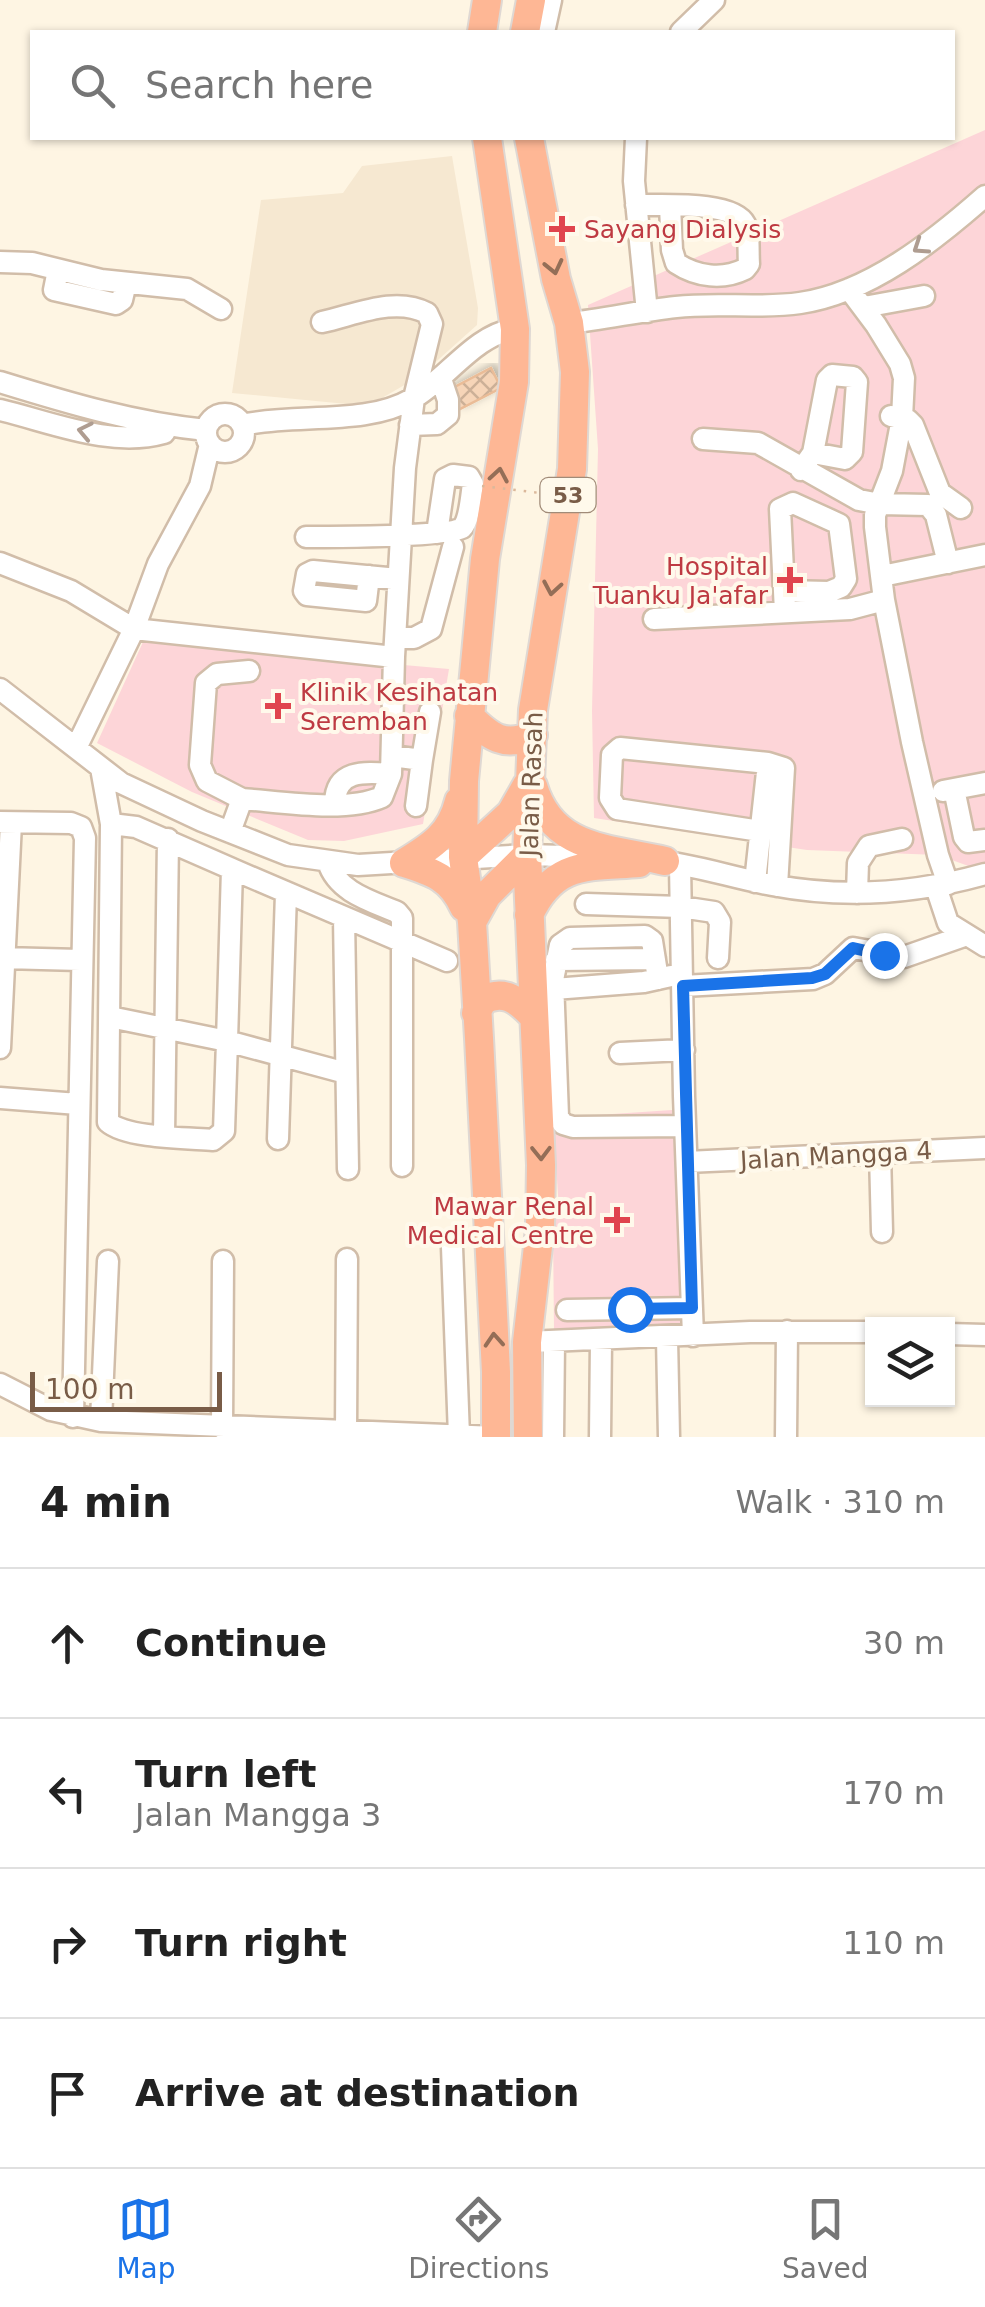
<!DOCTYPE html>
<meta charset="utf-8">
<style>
:root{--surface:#fff;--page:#f2f2f2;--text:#222;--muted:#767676;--line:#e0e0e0;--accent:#1a73e8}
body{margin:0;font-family:"DejaVu Sans",sans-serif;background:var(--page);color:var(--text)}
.controls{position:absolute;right:30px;bottom:30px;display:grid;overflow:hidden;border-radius:0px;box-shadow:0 2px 8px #0004}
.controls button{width:90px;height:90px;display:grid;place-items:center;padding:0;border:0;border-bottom:2px solid var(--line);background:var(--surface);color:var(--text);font:50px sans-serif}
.scale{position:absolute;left:30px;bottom:25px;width:192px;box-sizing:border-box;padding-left:10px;border:5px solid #795c47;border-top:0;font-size:28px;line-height:35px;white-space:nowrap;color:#795c47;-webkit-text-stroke:8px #fff9eb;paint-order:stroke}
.stop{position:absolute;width:30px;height:30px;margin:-22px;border:8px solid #1a73e8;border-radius:50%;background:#fff}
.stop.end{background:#1a73e8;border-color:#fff;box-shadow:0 2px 10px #0008}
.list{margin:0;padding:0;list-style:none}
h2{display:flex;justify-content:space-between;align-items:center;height:130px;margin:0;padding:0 40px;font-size:42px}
h2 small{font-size:32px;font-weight:400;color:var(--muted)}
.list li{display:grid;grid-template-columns:65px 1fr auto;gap:30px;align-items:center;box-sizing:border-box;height:150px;padding:0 40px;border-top:2px solid var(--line)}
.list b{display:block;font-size:38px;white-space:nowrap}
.list p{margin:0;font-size:32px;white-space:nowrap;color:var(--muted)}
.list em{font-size:32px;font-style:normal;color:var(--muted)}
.icon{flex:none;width:55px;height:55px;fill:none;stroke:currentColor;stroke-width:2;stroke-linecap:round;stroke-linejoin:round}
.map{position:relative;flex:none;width:985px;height:1437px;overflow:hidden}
.search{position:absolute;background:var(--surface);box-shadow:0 2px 8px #0004;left:30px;right:30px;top:30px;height:110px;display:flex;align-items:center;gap:25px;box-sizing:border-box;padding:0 35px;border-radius:0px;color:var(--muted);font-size:38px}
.sheet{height:730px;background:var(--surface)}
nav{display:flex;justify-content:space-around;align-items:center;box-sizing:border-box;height:140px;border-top:2px solid var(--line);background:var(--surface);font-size:28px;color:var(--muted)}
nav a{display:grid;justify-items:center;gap:5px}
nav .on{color:var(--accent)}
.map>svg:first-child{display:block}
.residential{fill:#f6e8d1}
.medical{fill:#fdd5d8}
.building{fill:url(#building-cross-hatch);stroke:#eabc97;stroke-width:2.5;filter:url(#shadow)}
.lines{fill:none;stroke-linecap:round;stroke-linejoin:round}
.minor-casing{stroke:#d1bda9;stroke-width:25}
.highway-casing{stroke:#dfd8d3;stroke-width:32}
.minor{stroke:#fff;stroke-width:20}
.highway{stroke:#feb795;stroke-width:28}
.path-bridge{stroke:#dbb89b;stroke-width:2.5;stroke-dasharray:2.5 8;stroke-linecap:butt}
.oneway{stroke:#af9d91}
.oneway2{stroke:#946e57}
.route{stroke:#1a73e8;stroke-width:12}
.health-dot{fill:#e0444e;stroke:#fff9eb;stroke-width:4}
.labels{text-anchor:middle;stroke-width:8;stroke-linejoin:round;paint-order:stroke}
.shield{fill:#fff9eb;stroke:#a18b78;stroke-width:2.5}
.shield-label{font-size:22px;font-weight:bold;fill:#795c47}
.health-label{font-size:25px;fill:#be3a42;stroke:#fff9eb;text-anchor:start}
.street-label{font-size:25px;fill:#795c47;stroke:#fff9eb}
</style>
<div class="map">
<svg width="985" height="1437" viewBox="0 0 985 1437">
<defs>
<pattern id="building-cross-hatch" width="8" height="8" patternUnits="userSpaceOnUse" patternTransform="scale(2.5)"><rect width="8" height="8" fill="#f6d5b8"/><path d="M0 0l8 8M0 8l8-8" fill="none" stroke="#ccb097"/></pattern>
<filter id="shadow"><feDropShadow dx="4.5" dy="-4.5" stdDeviation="5" flood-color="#0004"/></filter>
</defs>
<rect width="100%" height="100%" fill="#fef5e3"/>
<path class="residential" d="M452 156 478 308 477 325 420 376 382 398 357 405 232 393 261 200 343 193 362 166Z"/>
<path class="medical" d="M985 130V872L938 855 807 850 594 818 592 711 598 449 588 305Z
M143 642 449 669 423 824 344 841 308 840 192 792 97 743Z
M672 1110 684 1327 554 1330 553 1229 559 1210 553 1118Z"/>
<path class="building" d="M491 368 501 388 458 410 447 391Z"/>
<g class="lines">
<g class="minor-casing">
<path id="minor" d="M544 32 551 0
M681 32 714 0
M636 138 634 181 647 312
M636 205C659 206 733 200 745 224 750 234 748 252 749 264L745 269C723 280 697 277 676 263L672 250 670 206
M0 262 32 263 101 280 187 289 221 309
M58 270 54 290 116 304 122 300 126 283
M849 289 876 325 900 364 904 378 902 418 892 471 875 515V527L884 600 912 742 938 855 948 884
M864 307 924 296
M569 323C605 319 640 311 676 307 717 302 759 309 800 303 869 293 934 241 985 196
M0 382C68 403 135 423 206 430
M0 410C51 422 111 448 164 433L168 426
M206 433a19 19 0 1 1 38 0a19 19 0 1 1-38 0Z
M891 416 908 420 913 425 940 493 961 508
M242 425C295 413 366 426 412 399 446 380 475 334 515 329
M410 425 437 424 448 415V400L441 379
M703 439 758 443 859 500 880 504 928 505 936 515 948 563
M801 470 813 453 827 380 832 375 853 377 857 382 852 452 845 459 813 453
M306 537C328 537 452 537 462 528 470 520 471 495 473 484L469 477 453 475 445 479 437 533
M0 563 71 591 134 629 394 657 405 468 414 398 432 324 427 313C395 296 355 315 322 322
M369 576 366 601 307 595 304 591 307 574 313 571 398 579
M882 576 985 555
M784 591 829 592 841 587 846 579 839 524 793 503 780 509 785 612
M654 619 850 609 884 600
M396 638H414L431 629 453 547
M0 689 121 783 202 821 288 855 358 865 527 855 603 857
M76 748 134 629 158 564 200 486 210 444
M392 756 422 760 416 806
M422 760 430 712
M101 768 111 824 108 1122C126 1138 187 1138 213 1140L224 1131 227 1041 346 1073
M954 789 964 837 968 842 985 840
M943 791 985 783
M242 799 207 781 200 765 206 683 217 674 249 671
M335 804C335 769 365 772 391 774
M0 822 71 823 81 827 85 838 73 1417
M760 831 617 809 610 798 612 755 620 748 768 763 784 768 777 886
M230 832 242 799C282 802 346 813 382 797L391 774 394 657
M652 860C693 864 733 878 772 885 845 899 914 894 985 874
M328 862C337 892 371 901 397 912L402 918V1166
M680 865 684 1096 693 1336
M232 869 447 961
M755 882 768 763
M936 887 948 923 985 946
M857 893 858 863 869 846 902 839
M586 904 681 907 714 912 720 922 718 958
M344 917 348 1169
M3 958 80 960
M556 960 655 959
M658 979 652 941 645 936 570 938 560 945 553 980 558 1116 563 1124 573 1127 685 1126
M683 986 813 979 825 974 853 948 904 957 964 936
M554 989 644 982 671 976
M110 1017 227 1041 232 869 136 827 111 824
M0 1048 11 823
M620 1053 684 1050
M0 1098 78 1104
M164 1136 168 839
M278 1139 286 893
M880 1153 882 1232
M687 1162 985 1148
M452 1247 459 1436
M567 1310 692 1308
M948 1334 985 1335
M667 1338 669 1437
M527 1342 750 1332H872
M0 1384 51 1410 101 1421 496 1437
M101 1421 108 1261
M222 1428 223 1261
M346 1432 347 1259
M553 1437 554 1341
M600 1437 601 1340
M786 1437 787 1331"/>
</g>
<g class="highway-casing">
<path id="highway" d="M482 32 487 0
M525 32 531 0
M487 138 515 329 514 382 485 559 464 781 463 857 472 922 479 1038 496 1372V1437
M469 716C490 737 504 748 533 735
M533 786C552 850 608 848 665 861
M463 857 511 813 527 785
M404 863C432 846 451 834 459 801
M404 863C433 872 451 878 464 907
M529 915C554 861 587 867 639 863
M472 922 487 895 527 855
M476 1013 483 1000C504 989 518 1000 533 1016
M528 1437 527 1342 540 1229 541 1165 527 855 533 710 572 469 575 372 569 323 556 279 529 138"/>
</g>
<use href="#minor" class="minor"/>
<use href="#highway" class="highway"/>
<path class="path-bridge" d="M482 486 581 498"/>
</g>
<defs><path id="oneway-chevron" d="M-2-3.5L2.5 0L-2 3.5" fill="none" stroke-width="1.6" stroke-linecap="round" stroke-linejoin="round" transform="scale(2.5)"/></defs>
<g class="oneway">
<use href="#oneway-chevron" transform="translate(920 247) rotate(146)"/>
<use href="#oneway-chevron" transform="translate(85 431) rotate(-168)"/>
</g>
<g class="oneway2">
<use href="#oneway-chevron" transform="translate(554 267) rotate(77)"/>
<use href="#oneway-chevron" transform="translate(499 475) rotate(-80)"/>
<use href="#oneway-chevron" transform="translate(552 588) rotate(100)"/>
<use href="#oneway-chevron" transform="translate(541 1153) rotate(89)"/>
<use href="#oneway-chevron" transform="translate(494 1340) rotate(-94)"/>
</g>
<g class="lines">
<path class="route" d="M630 1309 692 1308 683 986 812 978 825 974 853 948 884 955"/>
</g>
<g class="health-dot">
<path d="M557 214h10v10h10v10h-10v10h-10v-10h-10v-10h10z"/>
<path d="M785 565h10v10h10v10h-10v10h-10v-10h-10v-10h10z"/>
<path d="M273 691h10v10h10v10h-10v10h-10v-10h-10v-10h10z"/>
<path d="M612 1205h10v10h10v10h-10v10h-10v-10h-10v-10h10z"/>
</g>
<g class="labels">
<rect class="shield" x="540.5" y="478" width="55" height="34" rx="8"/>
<g class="shield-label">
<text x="568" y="503">53</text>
</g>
<g class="health-label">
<text x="584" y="238">Sayang Dialysis</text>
<text x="768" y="575" text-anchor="end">Hospital<tspan x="768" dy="29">Tuanku Ja'afar</tspan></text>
<text x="300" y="701">Klinik Kesihatan<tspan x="300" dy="29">Seremban</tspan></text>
<text x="594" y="1215" text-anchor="end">Mawar Renal<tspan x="594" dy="29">Medical Centre</tspan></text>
</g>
<g class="street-label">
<text transform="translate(531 784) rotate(-88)" y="9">Jalan Rasah</text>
<text transform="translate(836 1155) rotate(-3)" y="9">Jalan Mangga 4</text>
</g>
</g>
</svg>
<div class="controls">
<button><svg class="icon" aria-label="layers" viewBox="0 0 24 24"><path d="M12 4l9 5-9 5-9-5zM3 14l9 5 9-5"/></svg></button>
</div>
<div class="scale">100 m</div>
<div class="stop" style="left:630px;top:1309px"></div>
<div class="stop end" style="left:884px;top:955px"></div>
<div class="search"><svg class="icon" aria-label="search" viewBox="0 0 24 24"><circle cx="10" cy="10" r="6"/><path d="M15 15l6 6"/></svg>Search here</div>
</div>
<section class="sheet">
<h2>4 min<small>Walk · 310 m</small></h2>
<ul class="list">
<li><svg class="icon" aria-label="ahead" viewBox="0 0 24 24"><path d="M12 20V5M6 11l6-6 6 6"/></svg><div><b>Continue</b></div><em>30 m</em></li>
<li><svg class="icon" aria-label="left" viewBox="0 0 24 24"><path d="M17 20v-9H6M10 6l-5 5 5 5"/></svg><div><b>Turn left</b><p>Jalan Mangga 3</p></div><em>170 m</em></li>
<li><svg class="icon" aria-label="right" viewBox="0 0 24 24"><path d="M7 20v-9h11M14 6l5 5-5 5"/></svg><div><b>Turn right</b></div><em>110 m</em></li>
<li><svg class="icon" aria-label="arrive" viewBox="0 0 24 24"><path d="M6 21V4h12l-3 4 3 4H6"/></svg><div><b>Arrive at destination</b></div></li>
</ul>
</section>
<nav>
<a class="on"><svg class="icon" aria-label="map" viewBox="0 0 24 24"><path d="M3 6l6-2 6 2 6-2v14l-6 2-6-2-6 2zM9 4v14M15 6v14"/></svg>Map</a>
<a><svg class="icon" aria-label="directions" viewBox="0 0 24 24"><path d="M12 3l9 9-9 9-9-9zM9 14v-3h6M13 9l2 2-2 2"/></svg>Directions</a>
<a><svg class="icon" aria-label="saved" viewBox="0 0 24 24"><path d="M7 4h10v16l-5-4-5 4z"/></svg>Saved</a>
</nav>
